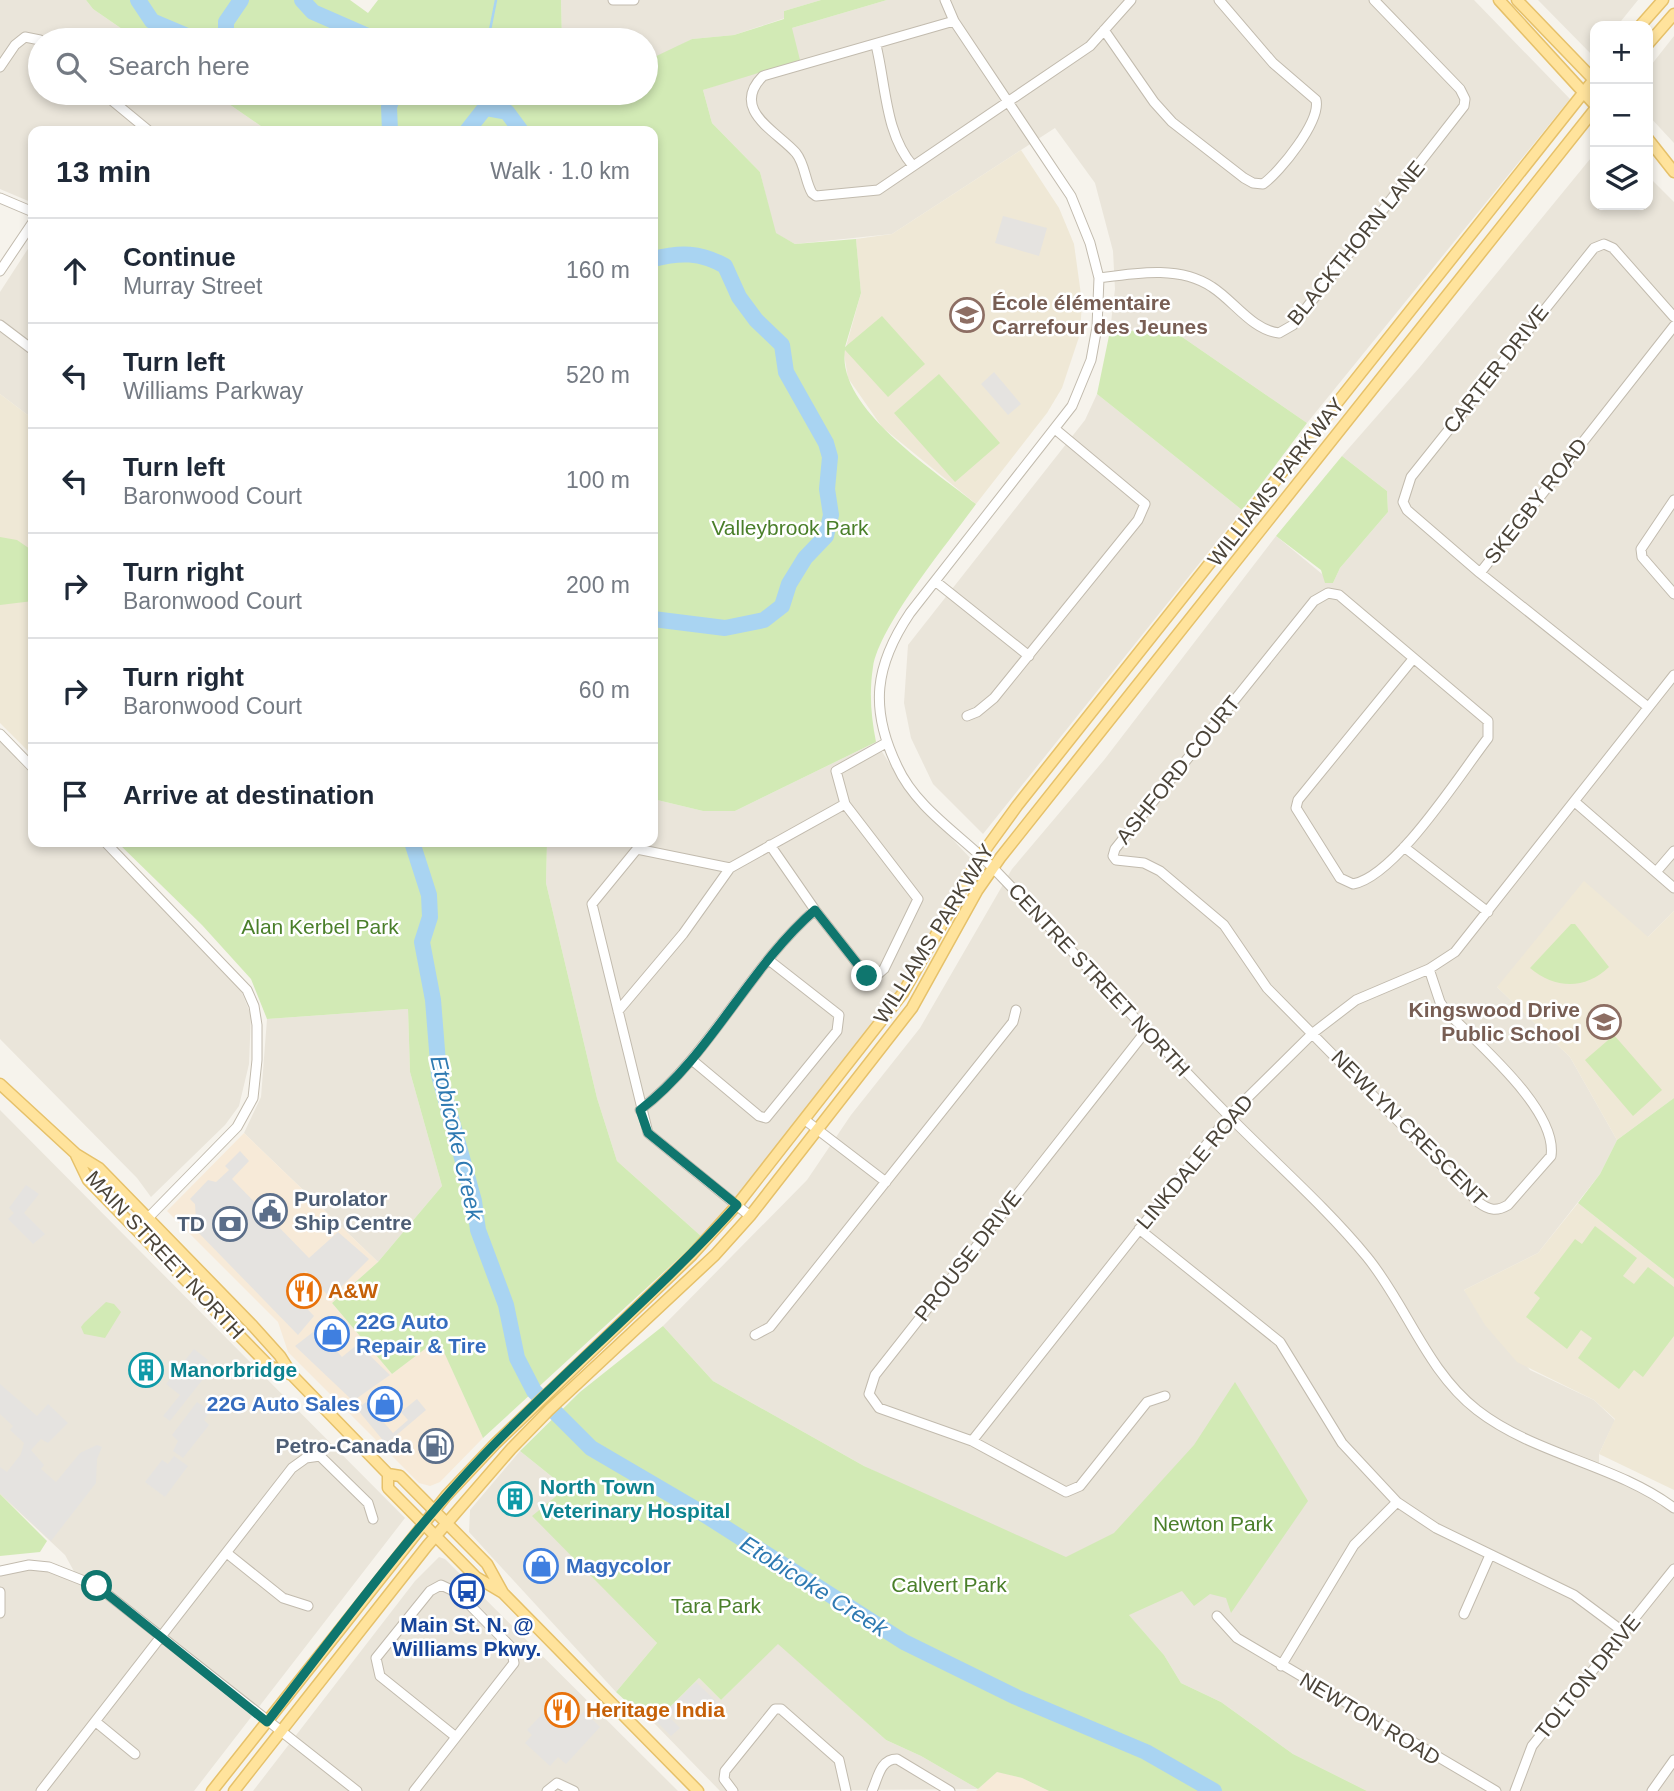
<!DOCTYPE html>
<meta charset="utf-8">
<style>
:root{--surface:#fff;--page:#f2f2f3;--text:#1f2937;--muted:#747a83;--line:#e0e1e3}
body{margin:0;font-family:Helvetica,sans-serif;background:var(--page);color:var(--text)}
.controls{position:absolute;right:21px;top:21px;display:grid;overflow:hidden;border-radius:14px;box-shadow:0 4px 10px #0003}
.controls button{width:63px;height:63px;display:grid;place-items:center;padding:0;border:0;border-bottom:2px solid var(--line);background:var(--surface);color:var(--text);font:35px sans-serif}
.stop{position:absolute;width:21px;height:21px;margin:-16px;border:5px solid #0f766e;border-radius:50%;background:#fff}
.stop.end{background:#0f766e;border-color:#fff;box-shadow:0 2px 7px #0008}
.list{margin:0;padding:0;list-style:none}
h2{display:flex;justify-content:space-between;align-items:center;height:91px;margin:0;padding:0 28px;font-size:30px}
h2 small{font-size:23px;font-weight:400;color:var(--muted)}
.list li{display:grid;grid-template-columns:46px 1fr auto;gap:21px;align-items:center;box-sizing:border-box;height:105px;padding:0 28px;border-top:2px solid var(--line)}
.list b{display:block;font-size:26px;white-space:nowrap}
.list p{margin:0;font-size:23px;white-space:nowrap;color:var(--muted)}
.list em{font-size:23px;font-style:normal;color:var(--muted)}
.icon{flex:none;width:38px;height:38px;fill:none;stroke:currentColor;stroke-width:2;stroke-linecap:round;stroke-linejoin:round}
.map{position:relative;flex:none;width:1674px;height:1791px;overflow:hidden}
.search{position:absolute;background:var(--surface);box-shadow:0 4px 10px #0003;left:28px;top:28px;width:630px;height:77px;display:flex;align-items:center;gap:18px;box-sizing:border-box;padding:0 24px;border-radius:38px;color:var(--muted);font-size:26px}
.panel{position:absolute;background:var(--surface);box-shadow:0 4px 10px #0003;left:28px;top:126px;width:630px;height:721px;border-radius:14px}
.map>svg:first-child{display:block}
.residential{fill:#eae5da}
.commercial{fill:#f7ead8}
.education{fill:#efe8d6}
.green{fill:#d2eab5}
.parking{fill:#e5e3e0}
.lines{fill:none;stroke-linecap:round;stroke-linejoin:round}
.stream{stroke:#a9d4f2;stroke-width:2.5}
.river{stroke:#a9d4f2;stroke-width:16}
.minor-casing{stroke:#c2bbae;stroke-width:11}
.major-casing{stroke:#e6c16a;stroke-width:13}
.minor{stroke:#fff;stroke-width:9}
.major{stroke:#ffe39c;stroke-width:10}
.route{stroke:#0f766e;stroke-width:9}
.labels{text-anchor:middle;stroke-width:5;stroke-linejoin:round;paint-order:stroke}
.street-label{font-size:21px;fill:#4b4439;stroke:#fff}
.education-label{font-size:21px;font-weight:bold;fill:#785e54;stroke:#fff;text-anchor:start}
.park-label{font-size:21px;fill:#4a7f2a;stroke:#fff}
.service-label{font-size:21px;font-weight:bold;fill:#4e5e75;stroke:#fff;text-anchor:end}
.food-label{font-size:21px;font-weight:bold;fill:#c56008;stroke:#fff;text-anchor:start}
.shop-label{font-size:21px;font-weight:bold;fill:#366cbe;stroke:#fff;text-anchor:start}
.culture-label{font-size:21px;font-weight:bold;fill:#0d838f;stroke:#fff;text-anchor:start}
.transit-label{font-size:21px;font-weight:bold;fill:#164399;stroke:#fff}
.water-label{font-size:23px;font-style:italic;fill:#2e7ab2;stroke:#fff}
</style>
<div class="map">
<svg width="1674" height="1791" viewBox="0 0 1674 1791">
<rect width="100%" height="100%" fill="#f6f3ec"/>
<path class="residential" d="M0 0H86L93 9 138 40H40V93H213L268 131H33V203L0 189Z
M561 0H821L784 11 785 18 734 35 692 39 650 61H646V40H562Z
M887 0H1474L1570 99 1307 423 1172 330 1110 331 1115 289 1113 251 1095 183 1055 128 892 234 795 244 775 233 760 172 712 123 703 90 744 76 792 28Z
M1538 0H1638L1617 26H1595L1593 56Z
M1674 36V143L1648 115V69Z
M1595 153V205H1648V176L1674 202V911L1648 937 1497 987 1570 1057 1617 1140 1600 1174 1538 1253 1464 1290 1530 1370 1594 1400 1615 1420 1599 1454V1471L1674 1509V1791H1367L1293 1754 1221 1702 1181 1683 1164 1655 1099 1581 864 1466 713 1381 663 1326 807 1180 851 1115 920 1028 1012 869 1104 760 1276 536 1333 583 1340 568 1388 512 1387 491 1342 456 1419 368Z
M33 241V419L0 394V292Z
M1097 394 1242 510 983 834 933 784 911 738 904 703 908 645 1085 420Z
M0 742 33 776V842H97L240 988 251 1015 249 1064 239 1106 225 1125 151 1197 137 1178 0 1039Z
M876 742 906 790 973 861 907 981 753 1179 702 1237 617 1161 597 1098 546 883 547 842H653V799L703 811H735Z
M408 1009 410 1072 442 1186 378 1262 244 1133 261 1097 267 1019Z
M0 1110 405 1518 194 1791H0V1571L13 1567 76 1575 65 1555 0 1494Z
M520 1451 566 1488 533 1516 657 1643 616 1692 469 1532 470 1510Z
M439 1557 445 1559 678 1791H253L415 1581Z
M778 1643 886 1740 921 1756 978 1789 720 1791 654 1723 699 1678 721 1700Z"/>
<path class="commercial" d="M244 1133 378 1262 332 1303 392 1374 438 1338 483 1438 440 1482 430 1486 419 1483 288 1352 278 1322 167 1211Z
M997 1771 1022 1778 1049 1791H976Z"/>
<path class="education" d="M1021 150 1059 208 1074 244 1082 302 1080 334 1062 388 1047 413 976 504 882 427 848 378 844 354 861 293 856 239 892 234Z
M0 394 33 419V756L0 723Z
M1584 881 1648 937 1674 911V1098L1617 1140 1570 1057 1497 987Z
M1578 1203 1674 1279V1490L1599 1454 1615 1419 1594 1400 1517 1362 1485 1325 1464 1290 1538 1253Z"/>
<path class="green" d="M86 0H350L368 13 378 0H561L562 40H138L93 9Z
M821 0H887L792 28 800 60 703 90 712 123 760 172 776 233 795 244 856 239 861 293 845 347 882 316 925 364 888 397 845 350C836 408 937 472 976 504 949 542 880 624 873 667 869 693 871 716 876 742L735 811H703L653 799V131H268L213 93H646V61L692 39 734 35 784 19V11Z
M1172 330 1307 423 1242 510 1097 394 1110 331Z
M939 374 1000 443 955 482 894 413Z
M1342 456 1387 491 1388 512 1340 568 1333 583H1325L1321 570 1276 536Z
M0 537 17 540 33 551V601L0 605Z
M117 842H547L546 883 597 1098 617 1161 702 1237 483 1438 438 1339 392 1374 332 1303 378 1262 442 1186 410 1072 408 1009 267 1019 251 979 202 925Z
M1571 924H1575L1609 967C1585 990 1555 989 1530 968Z
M1614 1035 1662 1090 1633 1116 1585 1060Z
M1674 1098V1279L1578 1203 1600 1174 1617 1140Z
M1595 1226 1637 1258 1623 1276 1634 1284 1648 1267 1674 1287V1336L1643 1377 1634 1370 1619 1389 1578 1358 1592 1338 1581 1330 1567 1349 1526 1317 1540 1298 1534 1293 1575 1239 1582 1244Z
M106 1302 114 1304 121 1312 105 1338 84 1334 81 1327 84 1323Z
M663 1326 713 1381 864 1466 1066 1557 1114 1533 1194 1445 1235 1382 1308 1501 1231 1613 1226 1598 1210 1594 1194 1606 1182 1591 1129 1615 1164 1655 1181 1683 1221 1702 1293 1754 1367 1791H1049L1022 1778 997 1772 978 1789 921 1756 886 1740 778 1644 721 1700 699 1678 654 1723 642 1716 616 1692 657 1643 532 1516 566 1488 520 1451 580 1392Z
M0 1494 47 1541 40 1552 0 1556Z"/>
<path class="parking" d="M1003 216 1047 228 1039 256 995 243Z
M994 372 1021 404 1008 415 981 384Z
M240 1151 249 1161 232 1179 309 1258 338 1232 369 1259 330 1298 306 1271 288 1289 314 1316 298 1335 191 1225 196 1220 195 1204 190 1199 208 1180 216 1182 229 1170 225 1166Z
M26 1185 39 1194 24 1213 45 1234 33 1244 8 1219 14 1213 9 1208Z
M317 1329 342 1357 358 1344 390 1375 353 1401 295 1346Z
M194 1349 208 1360 201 1369 207 1374 170 1421 163 1416 180 1395 166 1384Z
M0 1384 37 1416 48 1404 68 1423 48 1443 41 1439 31 1450 44 1465 41 1469 56 1482 80 1453 97 1445 102 1447 97 1459 96 1483 51 1541 0 1493V1467L7 1472 21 1454 24 1443 10 1430 13 1426 0 1414Z
M417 1399 426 1410 386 1444 357 1409 366 1402 393 1433 408 1420 401 1412Z
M197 1402 210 1411 204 1420 209 1425 183 1458 173 1451 178 1441 172 1435Z
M174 1456 188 1466 165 1497 145 1482 162 1460 168 1464Z
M696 1682 722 1707 710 1721 701 1718 685 1701 669 1717 680 1728 671 1736 656 1721Z
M584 1711 600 1727 566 1764 558 1757 550 1766 525 1743 532 1735 527 1730 543 1713 560 1728H568Z"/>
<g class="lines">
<path class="stream" d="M488 40 496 0
M485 108 486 93"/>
<path class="river" d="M138 0 152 21 197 40
M302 0 313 12 377 40
M226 40V22L241 0
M390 131 389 107 394 93
M467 131 485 108 507 112 521 131
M653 259C680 252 700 252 725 266L739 297 756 320 782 345 786 372 826 443 830 457 827 489 831 515 826 536 805 558 789 584 782 606 764 620 725 628 653 619
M412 842 429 895 430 917 422 942 433 1000 439 1075 474 1201 478 1230 506 1305 517 1358 534 1391 591 1448 702 1513 904 1642 1016 1697 1146 1752 1214 1791"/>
<g class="minor-casing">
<path id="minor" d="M613 0H634
M945 0 954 21 1071 196 1090 243 1099 278 1097 327 1091 360 1072 406 910 613C875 665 869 708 897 766 917 810 964 837 996 871 1073 951 1148 1034 1226 1113 1273 1161 1325 1206 1367 1257 1407 1306 1426 1370 1477 1410 1535 1455 1615 1464 1674 1508
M954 21 763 76C729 110 778 132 796 153 805 164 805 181 812 193L816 196 878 190 1090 46 1131 0
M1104 30 1154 102 1172 122 1244 178 1253 183 1263 184C1280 172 1321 121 1316 100L1273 63 1219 0
M876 45C886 85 885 134 913 166
M0 67 15 45 25 37 40 40
M103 93 149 131
M0 198 33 212
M0 271 33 222
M1099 278C1135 273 1180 265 1212 287 1234 301 1252 330 1279 333L1293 325 1464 106 1465 99 1460 89 1374 0
M0 325 33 350
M1674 500 1641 549 1642 557 1674 594
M1480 573 1674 326
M935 581 1029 656
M1413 659 1298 800 1296 808 1340 878 1353 884C1396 876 1460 774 1488 738V721L1339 595 1328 593 1314 601 1115 849 1113 856 1116 860 1144 863 1160 871 1224 925 1267 988 1478 1202C1489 1210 1496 1212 1508 1205L1551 1156C1558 1110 1477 1043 1446 1011L1440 1002 1429 969
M1648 707 1480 573 1407 510 1403 502 1411 477 1594 248 1604 244 1613 248 1674 317
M967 716 977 712 994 698 1138 520 1145 504 1055 429
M0 734 33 768
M1575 802 1674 888
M105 842 247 990 254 1006 257 1025V1060L253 1098 237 1127 148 1218
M770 845 815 910 867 976 875 977 884 969 918 899 845 804 836 771 886 743
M1404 847 1488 912
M730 868 637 849 592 904 648 1133 750 1216
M1656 872 1674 851
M618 1011 683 934 730 868 845 804
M1146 1031 875 1375 869 1394 879 1408 972 1441 1066 1492 1080 1486 1147 1402 1165 1396
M692 1060 759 1116 766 1118 837 1031 839 1015 770 961
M640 1110C711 1055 748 968 815 910
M805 1120 886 1182
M1139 1229 1280 1342 1342 1443 1397 1502 1436 1528 1574 1595 1625 1633
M755 1335 770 1327 1013 1022 1016 1010
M972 1441 1229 1116 1313 1033 1356 1000 1429 969 1455 952 1674 675
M228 1554 283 1598 308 1606
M0 1571 29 1565 49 1567 97 1586 357 1791
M0 1592V1613
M1464 1614 1490 1555
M1217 1616 1237 1638 1496 1791
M1281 1666 1354 1545 1397 1502
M96 1722 135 1754
M41 1791 292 1468 306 1458 320 1456 368 1503 373 1519
M414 1791 514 1663 511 1647 458 1593 441 1585 430 1591 376 1658 380 1676 456 1737
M547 1791 557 1783 574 1791
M733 1791 724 1779 725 1771 775 1709H781L839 1760 846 1791
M872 1791C878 1778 880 1759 897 1759L950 1791
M1515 1791 1532 1746 1674 1569
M1652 1791 1674 1760"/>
</g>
<g class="major-casing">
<path id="major" d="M1499 0 1595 105
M1517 0 1595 81
M1640 26 1663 0
M1648 44 1674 14
M1648 139 1674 172
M0 1084 76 1154 99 1168 253 1326 280 1356 292 1375 388 1474 400 1476 487 1564 503 1593
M76 1155 88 1180 269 1366 292 1375
M388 1474V1488L476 1577 503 1593 698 1791
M212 1791 446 1496 495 1444 692 1255 737 1205 903 993 980 857 1017 806 1595 78
M234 1791 427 1546 511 1449 549 1410 715 1255 750 1216 912 1008 977 891 1000 858 1595 109"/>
</g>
<use href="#minor" class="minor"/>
<use href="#major" class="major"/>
</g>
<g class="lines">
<path class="route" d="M97 1586 267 1722C337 1632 406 1537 484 1455 566 1369 658 1293 737 1205L648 1133 640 1110C711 1056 748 968 815 910L867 976"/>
</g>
<defs>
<g id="school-ring" transform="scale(1.75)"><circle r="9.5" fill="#fff" stroke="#8d6e63" stroke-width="1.5"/><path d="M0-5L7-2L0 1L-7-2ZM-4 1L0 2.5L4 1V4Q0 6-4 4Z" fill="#8d6e63"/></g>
<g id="civic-ring" transform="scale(1.75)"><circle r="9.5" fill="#fff" stroke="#5c6f8a" stroke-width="1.5"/><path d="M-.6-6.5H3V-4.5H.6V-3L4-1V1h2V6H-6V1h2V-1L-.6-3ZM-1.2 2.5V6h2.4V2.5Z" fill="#5c6f8a"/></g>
<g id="bank-ring" transform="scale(1.75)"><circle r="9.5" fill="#fff" stroke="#5c6f8a" stroke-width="1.5"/><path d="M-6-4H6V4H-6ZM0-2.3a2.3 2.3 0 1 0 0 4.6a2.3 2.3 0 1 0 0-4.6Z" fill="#5c6f8a"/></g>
<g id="restaurant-ring" transform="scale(1.75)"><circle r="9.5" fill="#fff" stroke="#e8710a" stroke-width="1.5"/><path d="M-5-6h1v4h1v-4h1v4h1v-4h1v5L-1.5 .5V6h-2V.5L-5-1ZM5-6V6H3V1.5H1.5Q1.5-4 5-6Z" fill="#e8710a"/></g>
<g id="shop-ring" transform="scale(1.75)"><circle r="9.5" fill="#fff" stroke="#3f7fe0" stroke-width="1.5"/><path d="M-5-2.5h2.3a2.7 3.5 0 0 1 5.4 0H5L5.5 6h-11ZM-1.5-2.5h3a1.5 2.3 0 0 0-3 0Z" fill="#3f7fe0"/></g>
<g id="building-ring" transform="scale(1.75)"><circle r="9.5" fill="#fff" stroke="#0f9aa8" stroke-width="1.5"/><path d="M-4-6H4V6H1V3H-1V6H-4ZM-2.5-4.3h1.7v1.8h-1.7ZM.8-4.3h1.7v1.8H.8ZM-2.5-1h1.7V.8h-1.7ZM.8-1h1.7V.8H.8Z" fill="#0f9aa8"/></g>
<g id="fuel-ring" transform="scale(1.75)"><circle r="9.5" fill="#fff" stroke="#5c6f8a" stroke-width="1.5"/><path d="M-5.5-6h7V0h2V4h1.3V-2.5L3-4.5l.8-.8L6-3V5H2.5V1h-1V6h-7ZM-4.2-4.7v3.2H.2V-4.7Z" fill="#5c6f8a"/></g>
<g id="bus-ring" transform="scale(1.75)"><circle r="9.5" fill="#fff" stroke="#1a4fb4" stroke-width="1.5"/><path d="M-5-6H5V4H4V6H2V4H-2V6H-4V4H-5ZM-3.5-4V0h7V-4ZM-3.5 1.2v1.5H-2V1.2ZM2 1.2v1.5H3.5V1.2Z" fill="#1a4fb4"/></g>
</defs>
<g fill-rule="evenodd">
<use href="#school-ring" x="967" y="315"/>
<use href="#school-ring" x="1604" y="1022"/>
<use href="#civic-ring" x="270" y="1211"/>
<use href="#bank-ring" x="230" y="1224"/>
<use href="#restaurant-ring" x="304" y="1291"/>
<use href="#shop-ring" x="332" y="1334"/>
<use href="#building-ring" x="146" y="1370"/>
<use href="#shop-ring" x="385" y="1404"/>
<use href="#fuel-ring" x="436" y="1446"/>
<use href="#building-ring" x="515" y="1499"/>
<use href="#shop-ring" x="541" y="1566"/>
<use href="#bus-ring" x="467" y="1591"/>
<use href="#restaurant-ring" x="562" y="1710"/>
</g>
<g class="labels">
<g class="street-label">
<text transform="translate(1356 243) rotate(-51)" y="7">BLACKTHORN LANE</text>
<text transform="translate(1496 369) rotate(-52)" y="7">CARTER DRIVE</text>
<text transform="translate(1276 482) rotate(-52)" y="7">WILLIAMS PARKWAY</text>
<text transform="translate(1536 501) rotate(-52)" y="7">SKEGBY ROAD</text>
<text transform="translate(1178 770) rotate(-51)" y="7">ASHFORD COURT</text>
<text transform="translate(934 934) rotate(-58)" y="7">WILLIAMS PARKWAY</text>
<text transform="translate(1099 980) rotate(47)" y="7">CENTRE STREET NORTH</text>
<text transform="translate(1409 1128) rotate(45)" y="7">NEWLYN CRESCENT</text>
<text transform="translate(1195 1162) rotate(-50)" y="7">LINKDALE ROAD</text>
<text transform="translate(165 1255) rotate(47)" y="7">MAIN STREET NORTH</text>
<text transform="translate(968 1256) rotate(-52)" y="7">PROUSE DRIVE</text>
<text transform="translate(1588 1677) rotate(-51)" y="7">TOLTON DRIVE</text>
<text transform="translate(1370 1719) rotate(31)" y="7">NEWTON ROAD</text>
</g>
<g class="education-label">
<text x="992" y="310">École élémentaire<tspan x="992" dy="24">Carrefour des Jeunes</tspan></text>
<text x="1580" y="1017" text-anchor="end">Kingswood Drive<tspan x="1580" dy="24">Public School</tspan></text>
</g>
<g class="park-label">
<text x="790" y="535">Valleybrook Park</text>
<text x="320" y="934">Alan Kerbel Park</text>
<text x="1213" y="1531">Newton Park</text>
<text x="949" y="1592">Calvert Park</text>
<text x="716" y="1613">Tara Park</text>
</g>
<g class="service-label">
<text x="294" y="1206" text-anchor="start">Purolator<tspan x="294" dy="24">Ship Centre</tspan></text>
<text x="205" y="1231">TD</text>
<text x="412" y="1453">Petro-Canada</text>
</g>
<g class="food-label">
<text x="328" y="1298">A&amp;W</text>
<text x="586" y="1717">Heritage India</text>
</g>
<g class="shop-label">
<text x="356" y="1329">22G Auto<tspan x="356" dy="24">Repair &amp; Tire</tspan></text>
<text x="360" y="1411" text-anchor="end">22G Auto Sales</text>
<text x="566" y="1573">Magycolor</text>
</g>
<g class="culture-label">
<text x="170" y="1377">Manorbridge</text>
<text x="540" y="1494">North Town<tspan x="540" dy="24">Veterinary Hospital</tspan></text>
</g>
<g class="transit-label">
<text x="467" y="1632">Main St. N. @<tspan x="467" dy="24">Williams Pkwy.</tspan></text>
</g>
<g class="water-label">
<text transform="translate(457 1138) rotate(77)" y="8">Etobicoke Creek</text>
<text transform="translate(814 1586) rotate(32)" y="8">Etobicoke Creek</text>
</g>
</g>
</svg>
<div class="controls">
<button>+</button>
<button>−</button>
<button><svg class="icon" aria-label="layers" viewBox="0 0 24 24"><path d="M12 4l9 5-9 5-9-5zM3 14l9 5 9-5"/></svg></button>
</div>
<div class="stop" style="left:97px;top:1586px"></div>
<div class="stop end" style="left:867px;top:976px"></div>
<div class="search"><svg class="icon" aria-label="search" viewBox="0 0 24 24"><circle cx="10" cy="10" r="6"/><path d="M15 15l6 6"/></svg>Search here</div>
<section class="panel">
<h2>13 min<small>Walk · 1.0 km</small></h2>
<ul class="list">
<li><svg class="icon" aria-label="ahead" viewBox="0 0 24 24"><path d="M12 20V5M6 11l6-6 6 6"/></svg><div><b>Continue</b><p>Murray Street</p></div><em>160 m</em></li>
<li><svg class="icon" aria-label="left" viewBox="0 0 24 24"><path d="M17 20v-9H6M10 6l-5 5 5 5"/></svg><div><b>Turn left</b><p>Williams Parkway</p></div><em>520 m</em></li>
<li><svg class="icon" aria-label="left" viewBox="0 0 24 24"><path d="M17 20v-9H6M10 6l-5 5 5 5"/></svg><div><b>Turn left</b><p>Baronwood Court</p></div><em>100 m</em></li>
<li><svg class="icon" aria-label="right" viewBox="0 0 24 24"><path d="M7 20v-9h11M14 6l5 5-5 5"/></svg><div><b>Turn right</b><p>Baronwood Court</p></div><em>200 m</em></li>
<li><svg class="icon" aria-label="right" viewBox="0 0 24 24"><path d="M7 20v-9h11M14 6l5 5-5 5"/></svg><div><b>Turn right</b><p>Baronwood Court</p></div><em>60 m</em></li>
<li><svg class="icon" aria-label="arrive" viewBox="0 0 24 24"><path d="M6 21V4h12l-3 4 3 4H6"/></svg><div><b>Arrive at destination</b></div></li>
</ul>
</section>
</div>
